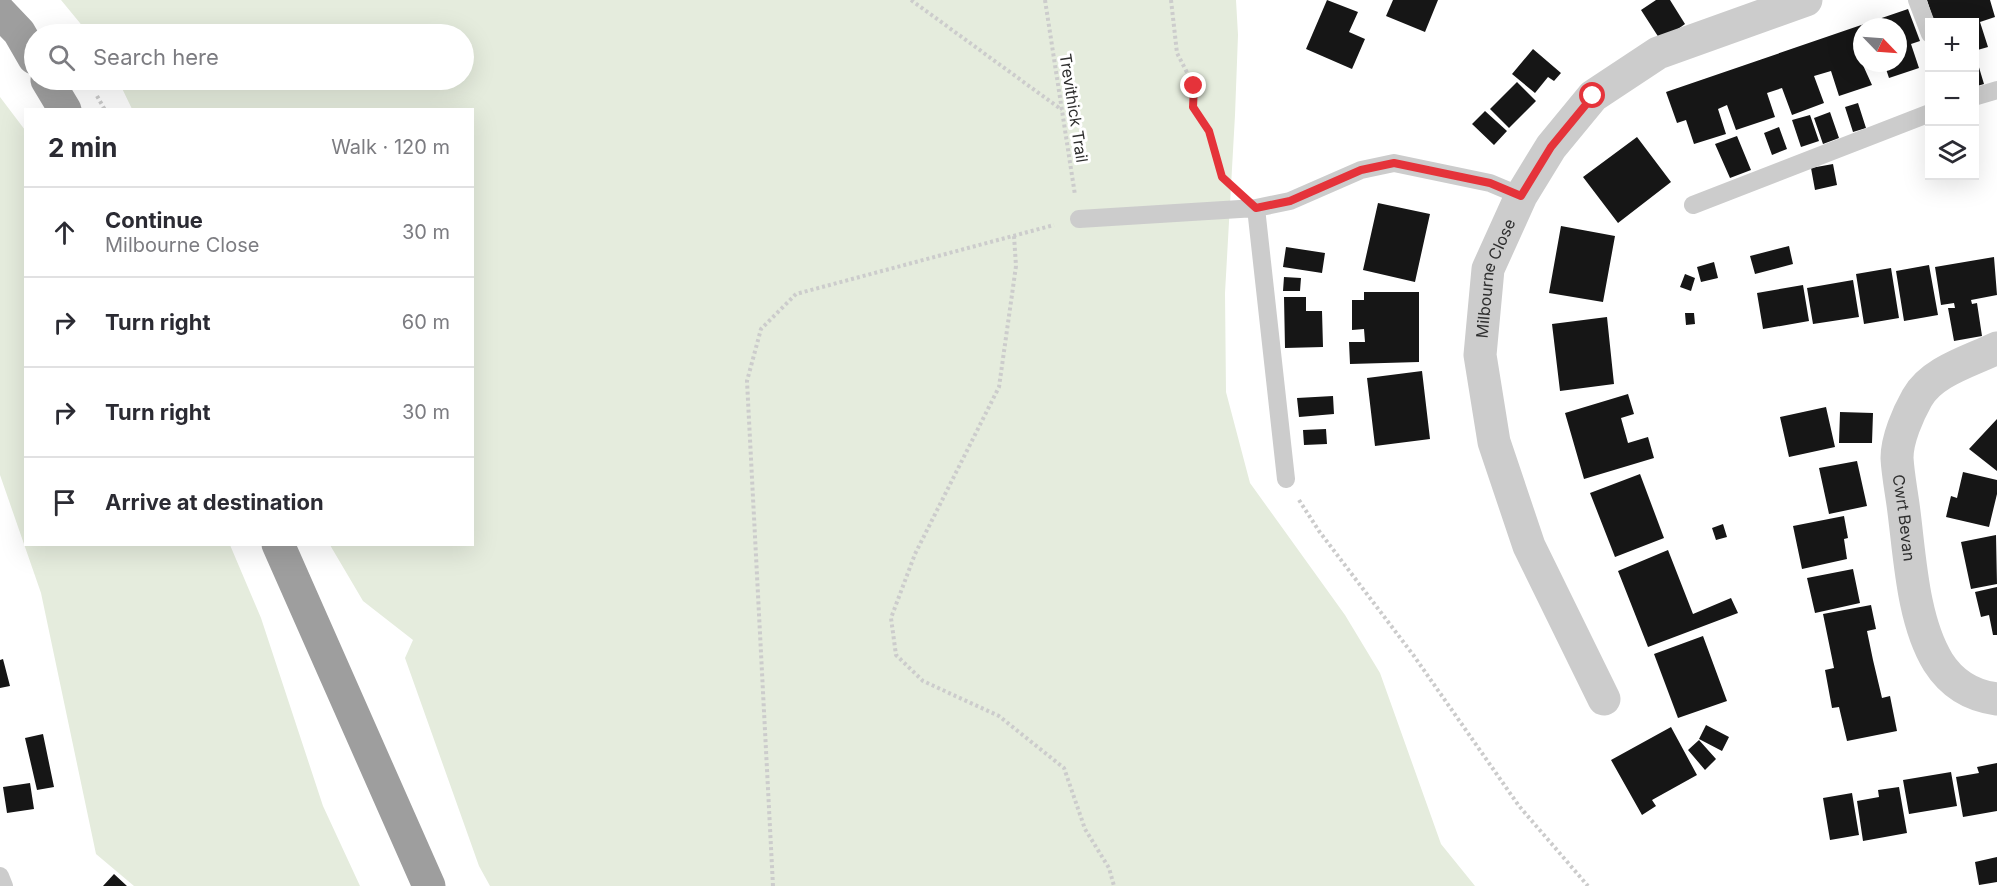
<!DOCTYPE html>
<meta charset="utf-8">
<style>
:root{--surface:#fff;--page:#f7f7f7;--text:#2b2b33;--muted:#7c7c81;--line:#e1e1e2}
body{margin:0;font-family:Inter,sans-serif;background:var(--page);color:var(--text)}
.controls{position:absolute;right:18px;top:18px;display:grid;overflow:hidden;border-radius:0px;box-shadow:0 6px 24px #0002}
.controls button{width:54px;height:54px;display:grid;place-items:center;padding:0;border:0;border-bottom:2px solid var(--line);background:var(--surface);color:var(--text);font:30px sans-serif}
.compass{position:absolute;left:1853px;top:18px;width:54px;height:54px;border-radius:50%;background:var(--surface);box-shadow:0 6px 24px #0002;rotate:115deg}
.stop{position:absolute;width:18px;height:18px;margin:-14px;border:4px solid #e5333a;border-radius:50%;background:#fff}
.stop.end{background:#e5333a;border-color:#fff;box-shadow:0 2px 6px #0008}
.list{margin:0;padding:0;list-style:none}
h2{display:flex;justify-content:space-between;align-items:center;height:78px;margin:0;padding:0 24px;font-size:26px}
h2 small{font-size:20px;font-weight:400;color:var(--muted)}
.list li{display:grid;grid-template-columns:39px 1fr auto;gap:18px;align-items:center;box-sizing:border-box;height:90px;padding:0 24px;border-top:2px solid var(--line)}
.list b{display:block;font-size:22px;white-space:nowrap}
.list p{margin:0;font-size:20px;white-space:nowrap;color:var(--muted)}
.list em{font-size:20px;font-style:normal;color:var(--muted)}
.icon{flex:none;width:33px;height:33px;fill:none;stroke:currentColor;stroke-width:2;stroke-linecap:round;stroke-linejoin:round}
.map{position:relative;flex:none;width:1997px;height:886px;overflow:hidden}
.search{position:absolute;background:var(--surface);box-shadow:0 6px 24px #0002;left:24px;top:24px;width:450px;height:66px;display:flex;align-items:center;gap:15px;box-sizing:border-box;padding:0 21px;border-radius:33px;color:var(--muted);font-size:22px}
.panel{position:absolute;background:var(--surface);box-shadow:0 6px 24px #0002;left:24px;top:108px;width:450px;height:438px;border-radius:0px}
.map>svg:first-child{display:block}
.green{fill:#e5ecdd}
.building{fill:#161616}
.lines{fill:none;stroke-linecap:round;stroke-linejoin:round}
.path{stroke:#ccc;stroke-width:4;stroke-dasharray:3 3;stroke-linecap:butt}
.service{stroke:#ccc;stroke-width:18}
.minor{stroke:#ccc;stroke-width:33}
.trunk{stroke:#9e9e9e;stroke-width:33}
.route{stroke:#e5333a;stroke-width:8}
.labels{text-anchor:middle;stroke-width:6;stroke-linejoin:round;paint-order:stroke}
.street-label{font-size:16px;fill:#2f2f2f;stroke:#fff}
</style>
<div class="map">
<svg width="1997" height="886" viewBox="0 0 1997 886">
<rect width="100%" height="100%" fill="#fff"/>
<path class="green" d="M61 0H1236L1238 35 1235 115 1225 293 1226 392 1250 483 1345 615 1380 673 1441 844 1475 886H490L479 866 405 658 413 640 363 601 330 545 472 544V110L132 109 118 80H464V34H89Z
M0 97 25 130 26 544 230 545 261 618 323 806 360 886H134L96 854 41 593 0 475Z"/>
<path class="building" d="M1327 0 1358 12 1349 32 1365 39 1352 69 1306 49Z
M1393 0H1438L1425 32 1386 16Z
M1656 0H1670L1685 24 1661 41 1641 10Z
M1927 0H1990L1995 17 1980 22 1988 47 1974 51V22H1934Z
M1908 9 1920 41 1911 44 1919 68 1889 78 1884 63H1898V27H1862V63L1872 85 1839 96 1831 71 1814 76 1824 103 1792 115 1782 88 1767 93 1775 117 1736 130 1727 105 1718 109 1726 134 1694 144 1686 120 1677 123 1666 92Z
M1533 49 1561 73 1554 81 1548 77 1535 93 1512 74Z
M1978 64 1984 84 1974 87V65Z
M1517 82 1536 101 1509 128 1490 109Z
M1858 103 1866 128 1853 132 1845 107Z
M1485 111 1507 131 1494 145 1472 124Z
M1830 112 1839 138 1823 144 1814 118Z
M1810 115 1819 141 1801 147 1792 120Z
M1779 127 1787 149 1772 155 1764 133Z
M1737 136 1751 170 1730 178 1715 144Z
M1637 137 1671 182 1618 223 1583 177Z
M1833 164 1837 185 1815 190 1811 168Z
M1378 203 1430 214 1415 282 1363 270Z
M1561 226 1615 236 1603 302 1549 293Z
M1789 246 1793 264 1755 274 1750 256Z
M1286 247 1325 253 1322 273 1283 267Z
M1994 257 1997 295 1971 300 1972 304 1977 303 1982 336 1954 341 1948 308H1955L1954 303 1941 305 1935 267Z
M1714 262 1718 278 1701 282 1697 267Z
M1929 265 1938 315 1904 321 1896 271Z
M1891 268 1899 318 1864 324 1856 274Z
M1685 274 1695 278 1691 291 1680 287Z
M1284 277 1301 278 1300 291H1283Z
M1853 280 1859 317 1813 324 1807 288Z
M1803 285 1809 321 1763 329 1757 293Z
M1364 292H1419V362L1350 364 1349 342H1365L1364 329 1352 330V300H1364Z
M1284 297H1306V311H1322L1323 347 1285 348Z
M1685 313H1694L1695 324 1686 325Z
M1607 317 1614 384 1560 391 1552 324Z
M1422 371 1430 439 1375 446 1367 378Z
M1628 394 1634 414 1621 418 1628 443 1648 437 1654 458 1584 479 1565 413Z
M1333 396 1334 414 1299 417 1297 398Z
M1826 407 1835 447 1789 457 1780 417Z
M1840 412 1873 413 1872 443H1839Z
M1997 419V471L1969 449Z
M1326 429 1327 444 1304 445 1303 430Z
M1857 461 1867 506 1829 514 1819 468Z
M1963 472 1997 480V494L1989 527 1946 517 1951 496 1957 498Z
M1640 474 1664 538 1615 557 1590 493Z
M1844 516 1848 538 1844 539 1847 559 1802 569 1793 526Z
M1723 524 1727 537 1716 540 1712 528Z
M1996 535 1997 584 1971 589 1961 542Z
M1668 550 1693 614 1731 598 1738 613 1648 647 1618 571Z
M1853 569 1860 603 1815 613 1807 578Z
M1997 587V635H1993L1989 615 1981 617 1975 592Z
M1871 605 1876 629 1867 631 1873 660 1882 698 1890 696 1897 731 1847 741 1839 707 1832 708 1825 670 1834 668 1823 614Z
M1703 636 1727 701 1678 718 1654 654Z
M3 659 10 686 0 688V660Z
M1706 725 1729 737 1722 751 1699 739Z
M1671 727 1697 775 1652 800 1656 806 1642 815 1611 760Z
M43 734 54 787 37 790 25 738Z
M1699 740 1716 759 1705 770 1688 750Z
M1997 763V811L1963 817 1956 777 1979 773 1977 767Z
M1951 772 1957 806 1909 814 1903 780Z
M30 783 34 809 7 813 3 787Z
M1899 787 1907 833 1863 841 1857 801 1879 797 1878 790Z
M1852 793 1859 835 1830 840 1823 798Z
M1997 857V882L1979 885 1975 862Z
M114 874 127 886H103Z"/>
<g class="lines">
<path class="path" d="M911 0 1062 110
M1045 0 1075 195
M1171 0 1177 53 1194 86 1193 107 1209 131 1222 177 1229 183
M97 96 105 110
M1014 236 1016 266 999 387 915 554 891 618 896 655 923 681 999 716 1064 768 1085 829 1109 868 1114 886
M1299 500 1319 531 1414 656 1519 806 1588 886
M773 886 747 381 761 329 796 294 1054 225"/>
<path class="service" d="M1917 0 1930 34
M1974 97 1997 90
M1693 205 1930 113
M1256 208 1286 479
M1079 219 1256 208 1290 201 1361 170 1394 163 1490 183 1521 196
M0 876 4 886"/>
<g class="minor">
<path id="s1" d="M1997 348C1971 361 1932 371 1917 398 1908 414 1897 439 1897 458 1898 476 1902 495 1904 512 1910 559 1913 621 1938 662 1952 684 1972 696 1997 699"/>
<path id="s2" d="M1604 699 1529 546 1494 442 1480 355 1488 269 1521 196 1551 147 1593 96 1658 53 1806 0"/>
</g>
<path class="trunk" d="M0 12 19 32 34 58
M47 80 65 110
M278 544 429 886"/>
</g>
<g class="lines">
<path class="route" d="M1194 86 1193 107 1209 131 1222 177 1256 208 1290 201 1361 170 1394 163 1490 183 1521 196 1551 147 1593 96"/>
</g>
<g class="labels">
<g class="street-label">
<text transform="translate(1074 108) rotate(81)" y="6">Trevithick Trail</text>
<text dy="6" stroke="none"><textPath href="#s2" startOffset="447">Milbourne Close</textPath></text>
<text dy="6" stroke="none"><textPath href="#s1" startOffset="220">Cwrt Bevan</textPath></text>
</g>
</g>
</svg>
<div class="controls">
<button>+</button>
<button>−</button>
<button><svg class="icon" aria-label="layers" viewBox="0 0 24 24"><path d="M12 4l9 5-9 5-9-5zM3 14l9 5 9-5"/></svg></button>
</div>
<svg class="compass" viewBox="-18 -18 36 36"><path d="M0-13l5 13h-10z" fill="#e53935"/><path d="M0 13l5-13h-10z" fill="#7c7c81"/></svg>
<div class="stop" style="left:1593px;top:96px"></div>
<div class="stop end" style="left:1194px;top:86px"></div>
<div class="search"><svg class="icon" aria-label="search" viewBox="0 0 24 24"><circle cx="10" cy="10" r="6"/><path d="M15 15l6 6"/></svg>Search here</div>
<section class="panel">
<h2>2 min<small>Walk · 120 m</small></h2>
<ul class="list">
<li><svg class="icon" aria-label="ahead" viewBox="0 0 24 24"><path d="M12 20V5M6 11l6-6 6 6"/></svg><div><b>Continue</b><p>Milbourne Close</p></div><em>30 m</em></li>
<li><svg class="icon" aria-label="right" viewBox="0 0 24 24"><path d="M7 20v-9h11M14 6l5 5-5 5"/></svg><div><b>Turn right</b></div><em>60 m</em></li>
<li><svg class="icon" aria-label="right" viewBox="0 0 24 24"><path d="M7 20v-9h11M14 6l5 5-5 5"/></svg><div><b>Turn right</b></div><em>30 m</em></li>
<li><svg class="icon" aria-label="arrive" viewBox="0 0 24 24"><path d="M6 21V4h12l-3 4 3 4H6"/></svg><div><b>Arrive at destination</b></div></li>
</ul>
</section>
</div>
